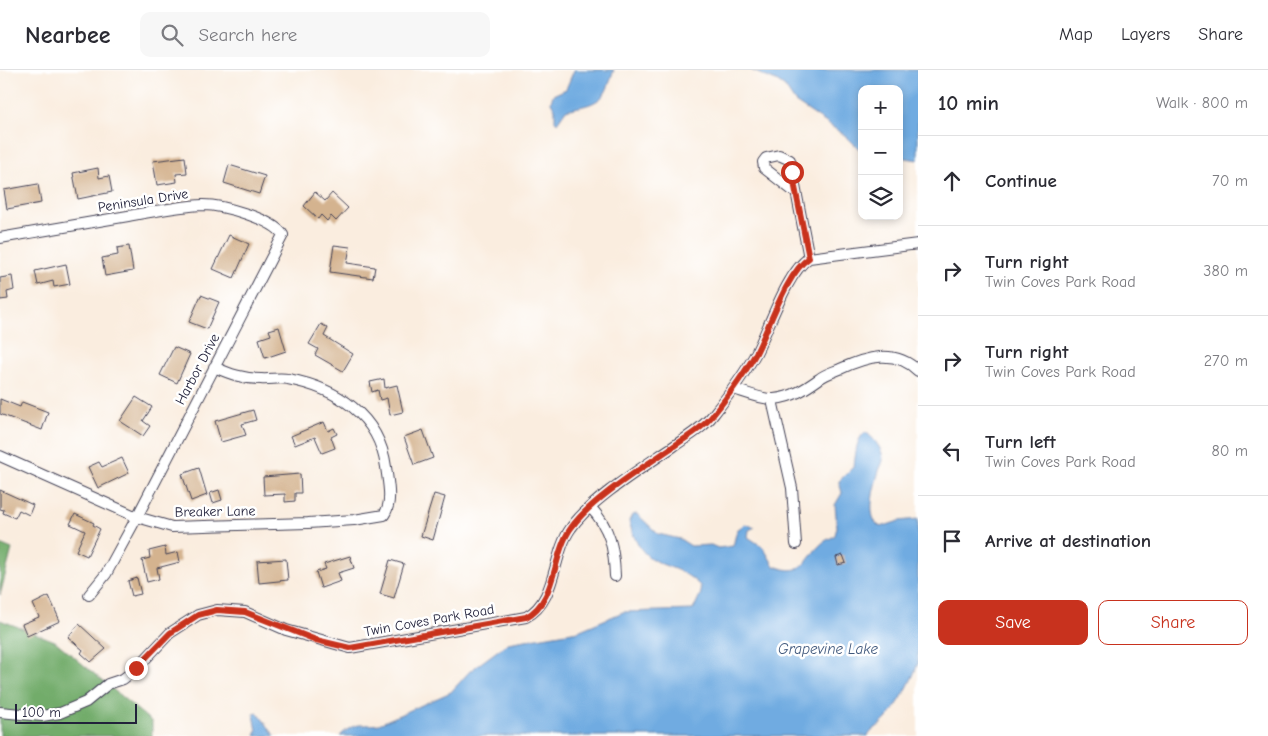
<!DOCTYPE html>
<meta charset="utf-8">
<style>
:root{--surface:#fff;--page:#f7f7f7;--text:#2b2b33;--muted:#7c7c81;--line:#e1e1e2;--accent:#c8321e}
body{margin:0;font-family:"Comic Neue",sans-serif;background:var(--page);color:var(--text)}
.controls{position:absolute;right:15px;top:15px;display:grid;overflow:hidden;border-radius:10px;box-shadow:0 2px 8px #0003}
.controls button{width:45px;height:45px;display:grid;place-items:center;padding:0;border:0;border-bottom:1px solid var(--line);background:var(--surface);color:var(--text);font:25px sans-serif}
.scale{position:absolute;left:15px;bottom:12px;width:122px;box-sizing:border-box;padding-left:5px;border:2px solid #22223b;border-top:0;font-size:14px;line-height:18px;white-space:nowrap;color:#22223b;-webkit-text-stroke:4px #fff;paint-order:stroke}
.stop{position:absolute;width:15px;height:15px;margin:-11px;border:4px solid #c8321e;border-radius:50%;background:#fff}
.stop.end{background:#c8321e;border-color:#fff;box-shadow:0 1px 5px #0008}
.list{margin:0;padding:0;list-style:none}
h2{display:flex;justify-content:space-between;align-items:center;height:65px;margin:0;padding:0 20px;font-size:21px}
h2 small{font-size:16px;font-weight:400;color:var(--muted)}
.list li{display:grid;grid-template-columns:32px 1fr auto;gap:15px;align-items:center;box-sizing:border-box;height:90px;padding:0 20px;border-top:1px solid var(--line)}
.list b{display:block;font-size:19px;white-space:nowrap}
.list p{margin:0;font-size:16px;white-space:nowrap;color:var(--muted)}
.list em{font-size:16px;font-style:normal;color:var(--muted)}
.actions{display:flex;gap:10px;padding:15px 20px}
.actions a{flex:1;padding:11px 0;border:1px solid var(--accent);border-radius:10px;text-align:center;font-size:18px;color:var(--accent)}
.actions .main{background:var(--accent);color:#fff}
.icon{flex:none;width:28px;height:28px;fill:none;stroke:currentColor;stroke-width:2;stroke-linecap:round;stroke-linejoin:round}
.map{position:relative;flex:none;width:918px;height:666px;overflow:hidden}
header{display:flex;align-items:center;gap:30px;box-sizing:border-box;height:70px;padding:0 25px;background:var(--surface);border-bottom:1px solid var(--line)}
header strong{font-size:24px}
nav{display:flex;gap:28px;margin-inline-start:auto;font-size:18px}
.search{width:350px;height:45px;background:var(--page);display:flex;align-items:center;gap:12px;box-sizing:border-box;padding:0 18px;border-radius:10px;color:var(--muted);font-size:19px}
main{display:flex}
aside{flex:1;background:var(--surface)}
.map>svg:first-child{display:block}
.forest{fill:#72ac6b;stroke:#4a6753}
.water{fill:#70abe1;stroke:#49668e}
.building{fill:#d4b38f}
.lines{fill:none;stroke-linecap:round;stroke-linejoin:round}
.minor-casing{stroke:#424054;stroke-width:12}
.minor{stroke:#fff;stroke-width:10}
.route{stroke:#c8321e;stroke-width:6}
.labels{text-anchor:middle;stroke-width:5;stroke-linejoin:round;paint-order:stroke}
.street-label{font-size:14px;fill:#22223b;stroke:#fff}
.water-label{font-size:15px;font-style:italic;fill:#41597d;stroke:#fff}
</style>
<header>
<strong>Nearbee</strong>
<div class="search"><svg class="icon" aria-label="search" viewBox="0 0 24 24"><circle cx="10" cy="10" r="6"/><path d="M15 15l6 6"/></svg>Search here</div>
<nav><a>Map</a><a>Layers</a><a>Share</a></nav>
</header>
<main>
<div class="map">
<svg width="918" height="666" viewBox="0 0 918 666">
<rect width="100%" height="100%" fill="#fff"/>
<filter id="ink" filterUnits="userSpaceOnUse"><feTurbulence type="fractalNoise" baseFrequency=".02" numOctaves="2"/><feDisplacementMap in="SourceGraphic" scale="10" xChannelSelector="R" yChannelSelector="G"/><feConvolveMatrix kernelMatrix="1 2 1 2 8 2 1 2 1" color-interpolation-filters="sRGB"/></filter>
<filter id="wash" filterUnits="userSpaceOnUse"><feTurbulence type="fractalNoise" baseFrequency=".0096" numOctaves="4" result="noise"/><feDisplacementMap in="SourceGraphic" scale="20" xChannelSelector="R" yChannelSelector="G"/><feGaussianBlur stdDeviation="1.12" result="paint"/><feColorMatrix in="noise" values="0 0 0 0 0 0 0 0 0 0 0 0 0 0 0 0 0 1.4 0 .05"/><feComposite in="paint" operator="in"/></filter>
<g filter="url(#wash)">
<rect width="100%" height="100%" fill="#faeddf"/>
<path class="forest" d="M0 474 12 479 0 525Z
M0 550 55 571 152 652V666H0Z"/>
<path class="water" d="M574 0H614C611 6 610 13 607 19 600 36 580 36 566 40L557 53 555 51V39L551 32 553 25 566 19Z
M751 0H918V90L899 87V19H862V82L846 66 795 32 785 17 778 12Z
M864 363H867C874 369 883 379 883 390 883 393 880 397 879 401 875 414 864 449 881 457L899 451 918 449V592C915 606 896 640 885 650 879 657 873 658 868 666H340C357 650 359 657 379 654L451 622 470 601 508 573 578 561 623 542 693 540 701 523 700 516C672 486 643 506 629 451L632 445 637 444 658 464 680 469 691 476 711 475 718 478 733 476 737 460 745 454 755 457 749 460 748 467 763 477 774 496C808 509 805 485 825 471 828 469 832 468 835 465L837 457 835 435 842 423 839 411 853 397C857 386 854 373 864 363Z
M258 643 275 666H255L257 661 254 644Z"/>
<g id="blocks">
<path class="building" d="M185 87 187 103 176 104 177 112 157 115 153 91Z
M229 95 265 106 259 124 224 113Z
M98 98 99 108 109 106 112 122 78 129 73 103Z
M38 114 41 133 7 139 4 120Z
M315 122 325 131 332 123 348 138 336 151 331 146 327 151 321 145 318 149 304 136Z
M229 165 249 174 234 208 213 199Z
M334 175 350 177 347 193 375 197 373 208 330 202Z
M129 176 133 201 105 206 102 188 118 185 117 178Z
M66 194 70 214 54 217 53 211 38 215 35 201Z
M12 206 14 220 7 222 8 229 0 230V208Z
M201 225 219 232 207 259 189 252Z
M321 254 328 258 324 266 353 284 343 301 315 285 318 279 309 274Z
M279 257 286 281 265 288 259 269 271 265 269 260Z
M174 277 190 284 177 313 160 305Z
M384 309 385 318 397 315 403 342 390 345 387 328 380 330 378 320 372 322 370 312Z
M136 327 152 337 143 351 150 356 143 366 120 351Z
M0 329 20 337 22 332 48 342 42 360 0 344Z
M253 340 256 350 242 354 246 365 221 372 215 351Z
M324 352 328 361 334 358 337 364 331 367 335 378 322 383 315 367 295 375 291 366Z
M423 360 433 388 414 395 404 367Z
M122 388 129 403 98 418 88 397 99 392 102 397Z
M199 398 207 425 191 431 182 404Z
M300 404 301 423H295V431L285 432V424L264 425 263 407Z
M0 420 33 435 29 445 19 440 15 448 3 443 4 440 0 439Z
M219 420 222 430 213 433 210 423Z
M434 424 445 427 433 470 421 466Z
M75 444 94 453 93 455 100 459 87 486 76 481 85 461 70 454Z
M165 477 166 485 178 482 180 492 157 498 159 509 147 512 142 490 150 488 149 481Z
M843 485 846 493 838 495 836 487Z
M350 486 354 498 338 503 341 511 321 518 316 502 326 499 324 494Z
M286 489 288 510 259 513 257 491Z
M390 490 404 494 394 528 380 524Z
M137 508 141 524 132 526 128 511Z
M49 526 60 551 27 566 22 554 39 547 33 534Z
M79 554 106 579 91 592 81 583 83 580 68 567Z"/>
</g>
</g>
<g filter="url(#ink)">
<use href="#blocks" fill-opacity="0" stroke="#424054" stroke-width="1"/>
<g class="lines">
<g class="minor-casing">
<path id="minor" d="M796 123 764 98 763 92 766 88 779 85 790 90 809 188
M0 168C43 161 85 153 128 146 152 142 178 136 203 135 223 135 273 149 283 165L137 447 106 504 89 525
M733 319C745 322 762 330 774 329 793 327 805 319 819 309 825 304 833 302 840 299 866 287 895 278 918 301
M772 330 792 418 796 474
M0 386 137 447 172 457 308 453 354 450 384 445C393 432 388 413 386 397 379 345 336 318 288 309 279 307 270 310 261 309 244 309 230 304 214 297
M591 438C610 458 614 478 615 506
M0 642 42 646 60 643 86 632 108 614 123 609 136 599 170 563 198 545 217 540 245 542 286 560 350 578 526 547C557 531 552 484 571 458 591 429 645 396 674 376 687 367 703 358 713 345 728 326 744 305 756 283 769 258 787 202 809 188L918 174"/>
</g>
<use href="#minor" class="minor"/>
</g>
</g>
<g class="lines" filter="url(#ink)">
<path class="route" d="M136 598 170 563 198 545 217 540 245 542 316 570 350 578 526 547C557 531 552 484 571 458 591 429 645 396 674 376 687 367 703 358 713 345 728 326 744 305 756 283 769 258 787 202 809 188L792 102"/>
</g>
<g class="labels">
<g class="street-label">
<text transform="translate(143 130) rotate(-9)" y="5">Peninsula Drive</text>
<text transform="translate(197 299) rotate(-62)" y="5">Harbor Drive</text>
<text transform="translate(215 441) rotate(-1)" y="5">Breaker Lane</text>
<text transform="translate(429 550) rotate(-10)" y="5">Twin Coves Park Road</text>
</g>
<g class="water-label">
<text x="828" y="584">Grapevine Lake</text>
</g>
</g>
</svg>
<div class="controls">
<button>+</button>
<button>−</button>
<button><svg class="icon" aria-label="layers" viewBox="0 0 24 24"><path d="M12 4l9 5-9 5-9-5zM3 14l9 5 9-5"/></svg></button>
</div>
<div class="scale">100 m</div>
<div class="stop" style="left:792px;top:102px"></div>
<div class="stop end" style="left:136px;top:598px"></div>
</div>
<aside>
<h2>10 min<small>Walk · 800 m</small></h2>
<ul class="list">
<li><svg class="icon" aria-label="ahead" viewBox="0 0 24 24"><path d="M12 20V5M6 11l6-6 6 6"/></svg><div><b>Continue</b></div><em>70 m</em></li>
<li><svg class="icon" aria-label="right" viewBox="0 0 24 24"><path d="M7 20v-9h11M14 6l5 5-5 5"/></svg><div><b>Turn right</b><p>Twin Coves Park Road</p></div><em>380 m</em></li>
<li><svg class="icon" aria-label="right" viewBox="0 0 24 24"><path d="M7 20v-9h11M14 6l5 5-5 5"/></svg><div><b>Turn right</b><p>Twin Coves Park Road</p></div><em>270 m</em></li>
<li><svg class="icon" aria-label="left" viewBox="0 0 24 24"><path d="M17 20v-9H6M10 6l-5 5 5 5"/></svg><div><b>Turn left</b><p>Twin Coves Park Road</p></div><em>80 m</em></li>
<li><svg class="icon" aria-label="arrive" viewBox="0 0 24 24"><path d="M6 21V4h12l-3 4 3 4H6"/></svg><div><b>Arrive at destination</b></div></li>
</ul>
<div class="actions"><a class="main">Save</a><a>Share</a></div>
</aside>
</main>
